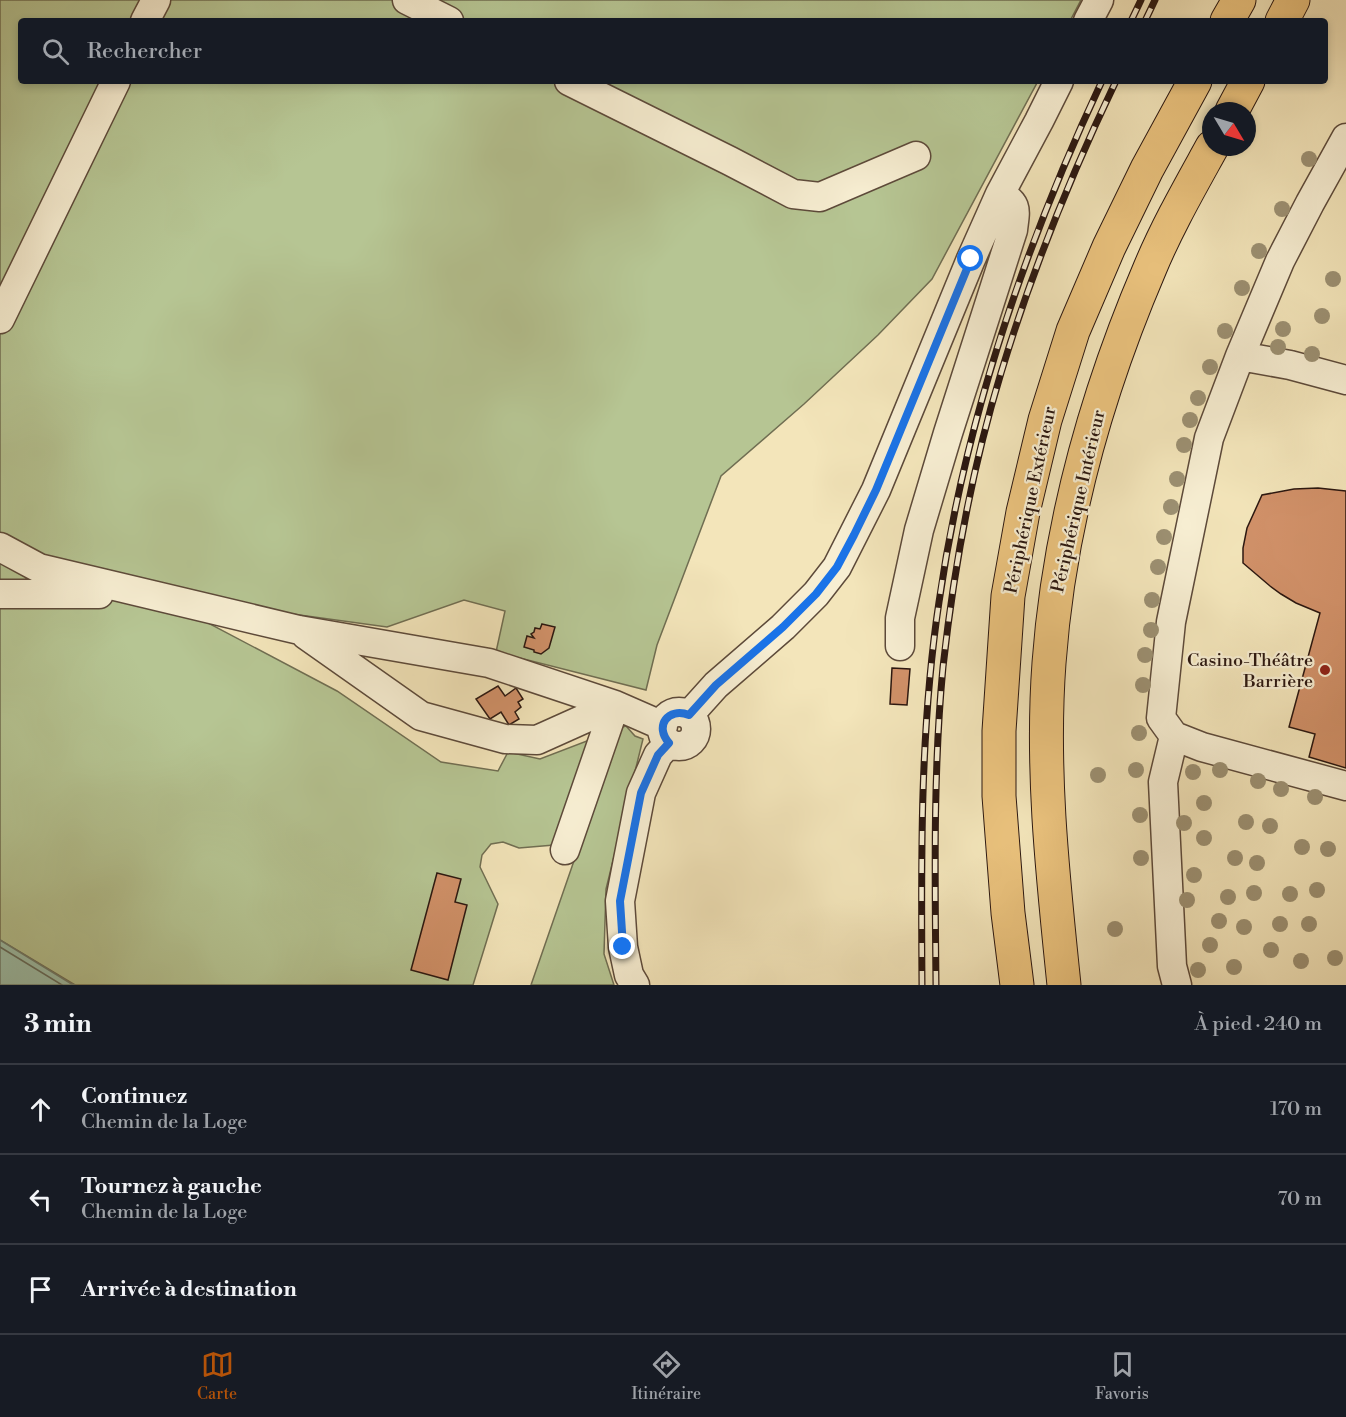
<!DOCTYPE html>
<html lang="fr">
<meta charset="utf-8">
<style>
:root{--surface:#171b24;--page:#20242c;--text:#f1f3f6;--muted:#9ea1a6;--line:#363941;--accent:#b45309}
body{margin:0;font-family:"Libre Bodoni",serif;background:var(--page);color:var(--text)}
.compass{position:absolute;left:1202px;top:102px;width:54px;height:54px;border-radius:50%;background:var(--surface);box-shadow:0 3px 9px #0003;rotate:128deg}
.stop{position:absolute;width:18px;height:18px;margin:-14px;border:4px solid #1a73e8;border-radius:50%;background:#fff}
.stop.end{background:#1a73e8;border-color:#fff;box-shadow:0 2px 6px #0008}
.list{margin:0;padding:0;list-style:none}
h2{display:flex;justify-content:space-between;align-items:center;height:78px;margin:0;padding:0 24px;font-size:26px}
h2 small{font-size:20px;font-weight:400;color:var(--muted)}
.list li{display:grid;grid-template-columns:39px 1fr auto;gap:18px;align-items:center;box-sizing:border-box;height:90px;padding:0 24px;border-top:2px solid var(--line)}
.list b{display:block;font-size:22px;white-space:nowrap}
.list p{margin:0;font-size:20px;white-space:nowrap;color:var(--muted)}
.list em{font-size:20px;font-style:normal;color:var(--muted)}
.icon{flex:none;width:33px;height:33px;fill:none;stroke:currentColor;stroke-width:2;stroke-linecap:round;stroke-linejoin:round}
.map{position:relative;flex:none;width:1346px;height:985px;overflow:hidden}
.search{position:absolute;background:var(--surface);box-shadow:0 3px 9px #0003;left:18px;right:18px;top:18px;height:66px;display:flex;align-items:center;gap:15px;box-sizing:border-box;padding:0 21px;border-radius:6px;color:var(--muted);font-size:22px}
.sheet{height:348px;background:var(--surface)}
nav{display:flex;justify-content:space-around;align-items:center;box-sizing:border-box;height:84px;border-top:2px solid var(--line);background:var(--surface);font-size:16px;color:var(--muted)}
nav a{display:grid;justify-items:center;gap:3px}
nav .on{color:var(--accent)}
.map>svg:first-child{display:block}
.green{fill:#b6c593;stroke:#706e52;stroke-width:1.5}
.water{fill:#9dc0aa;stroke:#6f7c6c;stroke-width:1.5}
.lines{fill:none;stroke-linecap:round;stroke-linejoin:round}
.shore{stroke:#646c5d;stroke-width:1.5}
.building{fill:#d19169;stroke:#2b1710;stroke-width:1.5}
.minor-casing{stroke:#5d4a3a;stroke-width:31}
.highway-casing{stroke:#2b1710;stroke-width:35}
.minor{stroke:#f7eed2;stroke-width:28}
.highway{stroke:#eac27d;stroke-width:33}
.rail-casing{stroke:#2b1710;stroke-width:7}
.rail{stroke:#f7eed2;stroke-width:4.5;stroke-dasharray:14;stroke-linecap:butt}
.tree{fill:#9c9072}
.route{stroke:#1a73e8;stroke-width:8}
.poi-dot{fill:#8f2418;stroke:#f7eed2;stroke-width:2}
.labels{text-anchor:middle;stroke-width:4.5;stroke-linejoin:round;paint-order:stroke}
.street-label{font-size:18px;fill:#2b1710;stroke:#f7eed2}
.poi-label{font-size:18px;fill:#2b1710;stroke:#f7eed2;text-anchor:end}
</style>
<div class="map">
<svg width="1346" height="985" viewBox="0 0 1346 985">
<rect width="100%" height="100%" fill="#f3e5ba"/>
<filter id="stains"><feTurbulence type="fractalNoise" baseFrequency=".00333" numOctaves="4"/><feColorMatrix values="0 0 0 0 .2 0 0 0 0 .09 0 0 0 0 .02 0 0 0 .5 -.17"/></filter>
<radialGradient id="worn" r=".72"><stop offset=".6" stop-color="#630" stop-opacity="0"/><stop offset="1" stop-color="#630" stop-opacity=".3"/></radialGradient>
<path class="green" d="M0 0H1081L1070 21H21V81H1038L932 279 878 335 804 404 721 476 657 645 646 690 496 652 505 611 464 600 387 627 155 595 337 691 441 762 498 771 508 752 540 759 592 739 554 845 519 848 503 842 491 844 482 855 480 867 498 904 473 985H75L0 940Z
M626 726 635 736 643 739 606 889 604 954 614 985H531L576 855 616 729Z"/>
<path class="water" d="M0 940 70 983 75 985H0Z"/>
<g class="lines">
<path class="shore" d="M0 947 62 985"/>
</g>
<path class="building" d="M1318 488 1346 491V768L1309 757 1315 734 1289 727 1320 613 1296 603 1281 594 1270 586 1243 563V548L1247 528 1262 495 1294 489Z
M542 624 555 627 549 648 541 654 534 652V650L524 647 527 636 534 638 531 634 534 632 535 628 540 629Z
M892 668 910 669 907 705 890 704Z
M498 686 505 696 516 688 523 699 518 702 521 707 515 712 519 719 509 725 501 712 490 719 476 699Z
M437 873 461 879 455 902 467 905 448 980 411 970Z"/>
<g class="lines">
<g class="minor-casing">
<path id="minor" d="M407 0 449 21
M145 21 156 0
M1088 21 1099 0
M569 81 730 161 793 194 820 197 916 156
M0 319 116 81
M1240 356 1280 261 1310 203 1346 138
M1346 380 1290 365 1240 356 1209 438 1171 622 1161 718 1174 736 1202 747 1346 786
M0 547 39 568 299 630 489 663 615 705 663 726
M0 594H99
M306 635 421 716 505 739 537 740 615 705
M900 646V618L919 530 948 433 1013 230C1015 211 1019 204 1000 194
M662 729a17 17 0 1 1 34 0a17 17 0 1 1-34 0Z
M689 715 716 685 783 627 816 594 837 567 876 490 971 259 1000 194 1039 121 1059 81
M1174 736 1163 782 1172 966 1177 985
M565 850 615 705
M635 985 629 975 623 947 620 901 641 793 658 755 669 743"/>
</g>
<g class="highway-casing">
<path id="highway" d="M1227 21 1239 0
M1282 21 1293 0
M1232 111 1248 81
M1017 985 1008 913 999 796V731L1008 596 1023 512 1045 420 1073 331 1109 247 1147 169 1195 81
M1064 985C1053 878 1041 771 1049 663 1059 527 1096 394 1150 268 1167 227 1190 187 1212 147"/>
</g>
<use href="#minor" class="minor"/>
<use href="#highway" class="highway"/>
<g class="rail-casing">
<path id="rail" d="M1131 21 1141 0
M1145 21 1155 0
M922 985C921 858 920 728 939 602 965 420 1024 247 1102 81
M936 985C935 879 933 772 943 667 954 567 972 468 1001 373 1031 273 1071 175 1116 81"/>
</g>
<use href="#rail" class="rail"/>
</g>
<g class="tree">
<circle cx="1309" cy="159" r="8"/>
<circle cx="1282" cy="209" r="8"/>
<circle cx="1259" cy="251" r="8"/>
<circle cx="1333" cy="279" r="8"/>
<circle cx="1242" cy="288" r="8"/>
<circle cx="1322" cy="316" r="8"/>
<circle cx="1283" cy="329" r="8"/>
<circle cx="1225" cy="331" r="8"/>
<circle cx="1278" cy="347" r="8"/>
<circle cx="1312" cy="354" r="8"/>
<circle cx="1210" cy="367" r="8"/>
<circle cx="1198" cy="398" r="8"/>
<circle cx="1190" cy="420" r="8"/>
<circle cx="1184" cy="445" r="8"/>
<circle cx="1177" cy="479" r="8"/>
<circle cx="1171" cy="507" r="8"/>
<circle cx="1164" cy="537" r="8"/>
<circle cx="1158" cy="567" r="8"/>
<circle cx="1152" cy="600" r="8"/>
<circle cx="1151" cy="630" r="8"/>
<circle cx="1145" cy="655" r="8"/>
<circle cx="1143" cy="685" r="8"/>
<circle cx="1139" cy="733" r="8"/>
<circle cx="1136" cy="770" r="8"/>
<circle cx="1220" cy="770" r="8"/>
<circle cx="1193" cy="772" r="8"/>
<circle cx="1098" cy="775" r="8"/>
<circle cx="1258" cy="781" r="8"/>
<circle cx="1281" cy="789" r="8"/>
<circle cx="1315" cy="797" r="8"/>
<circle cx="1204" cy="803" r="8"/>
<circle cx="1140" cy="815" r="8"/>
<circle cx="1246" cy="822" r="8"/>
<circle cx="1184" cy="823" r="8"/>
<circle cx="1270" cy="826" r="8"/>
<circle cx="1204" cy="838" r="8"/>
<circle cx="1302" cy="847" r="8"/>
<circle cx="1328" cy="849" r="8"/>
<circle cx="1141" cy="858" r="8"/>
<circle cx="1235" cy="858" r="8"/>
<circle cx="1257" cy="863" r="8"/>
<circle cx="1194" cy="875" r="8"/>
<circle cx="1317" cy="890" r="8"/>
<circle cx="1254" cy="893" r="8"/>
<circle cx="1290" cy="894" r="8"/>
<circle cx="1228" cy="897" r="8"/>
<circle cx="1187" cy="900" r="8"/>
<circle cx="1219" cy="921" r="8"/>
<circle cx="1280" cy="924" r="8"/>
<circle cx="1309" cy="924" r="8"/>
<circle cx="1244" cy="927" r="8"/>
<circle cx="1115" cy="929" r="8"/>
<circle cx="1210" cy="945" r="8"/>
<circle cx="1271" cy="950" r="8"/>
<circle cx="1335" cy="958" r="8"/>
<circle cx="1301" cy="961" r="8"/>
<circle cx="1234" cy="967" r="8"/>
<circle cx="1198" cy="970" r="8"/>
</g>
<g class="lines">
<path class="route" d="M623 947 620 901 641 793 658 755 669 743C654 726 668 707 689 715L716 685 783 627 816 594 837 567 854 535 876 490 971 259"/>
</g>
<circle class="poi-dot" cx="1325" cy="670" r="6"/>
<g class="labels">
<g class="street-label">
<text transform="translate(1030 500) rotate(-78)" y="6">Périphérique Extérieur</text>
<text transform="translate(1078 501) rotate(-77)" y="6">Périphérique Intérieur</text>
</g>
<g class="poi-label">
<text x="1313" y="666">Casino-Théâtre<tspan x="1313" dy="21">Barrière</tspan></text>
</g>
</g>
<rect width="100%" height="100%" filter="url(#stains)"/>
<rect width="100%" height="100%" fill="url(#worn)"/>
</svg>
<svg class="compass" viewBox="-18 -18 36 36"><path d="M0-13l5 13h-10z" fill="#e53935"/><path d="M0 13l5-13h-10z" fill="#9ea1a6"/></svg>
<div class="stop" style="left:971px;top:259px"></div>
<div class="stop end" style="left:623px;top:947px"></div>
<div class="search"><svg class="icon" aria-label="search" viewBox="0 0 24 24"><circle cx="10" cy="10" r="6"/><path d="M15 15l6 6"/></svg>Rechercher</div>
</div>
<section class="sheet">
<h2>3 min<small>À pied · 240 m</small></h2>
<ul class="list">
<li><svg class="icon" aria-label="ahead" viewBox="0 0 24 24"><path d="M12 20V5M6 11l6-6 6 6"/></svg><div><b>Continuez</b><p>Chemin de la Loge</p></div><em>170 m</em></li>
<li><svg class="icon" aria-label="left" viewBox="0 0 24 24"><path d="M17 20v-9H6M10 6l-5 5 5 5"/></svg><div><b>Tournez à gauche</b><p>Chemin de la Loge</p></div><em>70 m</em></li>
<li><svg class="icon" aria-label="arrive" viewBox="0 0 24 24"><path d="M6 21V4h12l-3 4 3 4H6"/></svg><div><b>Arrivée à destination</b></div></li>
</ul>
</section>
<nav>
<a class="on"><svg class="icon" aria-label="map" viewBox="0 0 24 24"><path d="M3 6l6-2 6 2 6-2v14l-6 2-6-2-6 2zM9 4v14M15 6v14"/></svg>Carte</a>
<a><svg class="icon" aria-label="directions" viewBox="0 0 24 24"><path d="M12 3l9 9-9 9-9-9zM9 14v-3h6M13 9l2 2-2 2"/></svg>Itinéraire</a>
<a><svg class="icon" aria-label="saved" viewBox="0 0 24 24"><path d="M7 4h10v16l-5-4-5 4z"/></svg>Favoris</a>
</nav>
